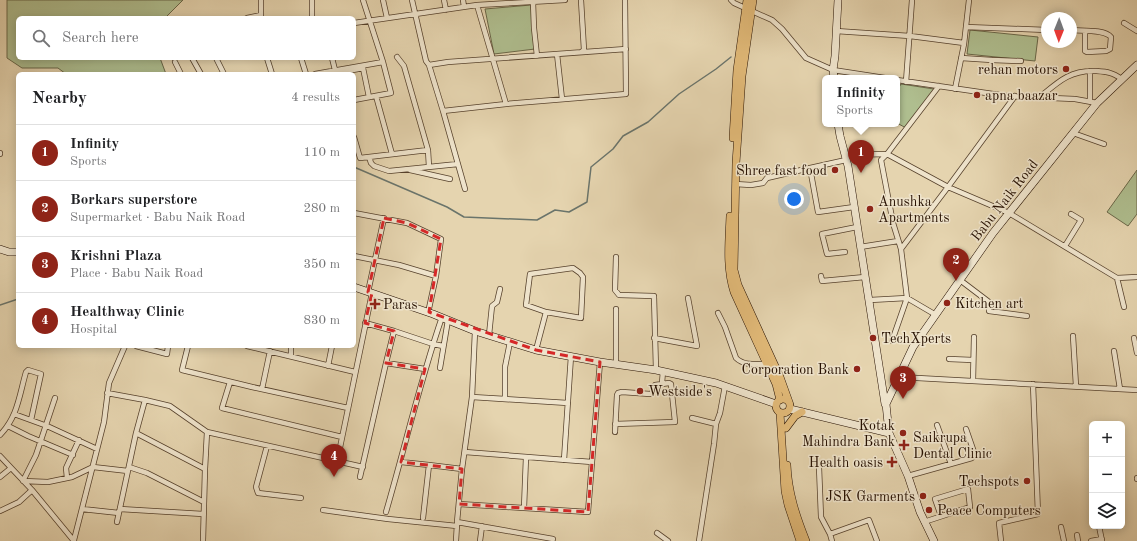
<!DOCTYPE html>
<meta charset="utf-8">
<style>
:root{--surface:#fff;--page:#f6f6f6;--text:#202124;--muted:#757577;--line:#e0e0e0;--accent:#8f2418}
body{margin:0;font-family:"Old Standard TT",serif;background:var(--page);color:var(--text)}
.controls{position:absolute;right:12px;bottom:12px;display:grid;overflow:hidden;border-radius:6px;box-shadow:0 2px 10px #0003}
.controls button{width:36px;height:36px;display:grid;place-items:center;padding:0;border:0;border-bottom:1px solid var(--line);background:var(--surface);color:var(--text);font:20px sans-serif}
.compass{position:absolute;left:1041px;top:12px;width:36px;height:36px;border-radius:50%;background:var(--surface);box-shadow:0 2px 10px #0003;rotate:181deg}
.you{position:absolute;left:794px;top:199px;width:14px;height:14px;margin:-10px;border:3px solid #fff;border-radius:50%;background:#1a73e8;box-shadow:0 0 0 6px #1a73e833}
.badge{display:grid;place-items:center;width:26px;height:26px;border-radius:50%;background:var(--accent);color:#fff;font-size:13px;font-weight:700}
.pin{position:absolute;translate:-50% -33px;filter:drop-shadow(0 1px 2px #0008)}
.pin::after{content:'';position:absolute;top:21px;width:14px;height:12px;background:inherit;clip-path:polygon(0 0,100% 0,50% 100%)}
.popup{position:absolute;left:822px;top:75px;width:78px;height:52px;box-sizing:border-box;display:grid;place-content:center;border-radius:6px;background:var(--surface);filter:drop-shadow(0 1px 3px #0005);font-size:13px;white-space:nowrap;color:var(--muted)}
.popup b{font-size:15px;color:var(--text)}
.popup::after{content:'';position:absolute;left:50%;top:100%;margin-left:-8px;border:8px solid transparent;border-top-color:var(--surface)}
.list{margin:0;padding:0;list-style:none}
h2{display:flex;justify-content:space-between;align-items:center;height:52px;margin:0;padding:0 16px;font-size:17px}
h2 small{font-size:13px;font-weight:400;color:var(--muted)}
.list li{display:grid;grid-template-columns:26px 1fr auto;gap:12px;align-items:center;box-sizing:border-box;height:56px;padding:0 16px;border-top:1px solid var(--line)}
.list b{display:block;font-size:15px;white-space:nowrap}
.list p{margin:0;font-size:13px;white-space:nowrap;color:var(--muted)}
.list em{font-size:13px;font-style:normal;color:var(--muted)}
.icon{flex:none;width:22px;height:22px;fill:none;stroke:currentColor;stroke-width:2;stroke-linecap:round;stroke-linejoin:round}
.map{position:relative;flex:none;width:1137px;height:541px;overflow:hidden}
.search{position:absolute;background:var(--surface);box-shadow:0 2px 10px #0003;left:16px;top:16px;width:340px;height:44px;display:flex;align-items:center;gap:10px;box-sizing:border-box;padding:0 14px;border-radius:6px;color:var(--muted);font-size:15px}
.panel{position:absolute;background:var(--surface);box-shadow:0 2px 10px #0003;left:16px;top:72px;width:340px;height:276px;border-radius:6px}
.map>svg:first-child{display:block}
.green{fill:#afbe8f;stroke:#6a6748}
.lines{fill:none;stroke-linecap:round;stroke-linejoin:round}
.stream{stroke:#6a746b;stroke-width:1.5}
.street-casing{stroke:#56412c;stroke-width:6}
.secondary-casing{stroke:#261000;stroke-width:8}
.primary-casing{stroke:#261000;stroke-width:8}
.street{stroke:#eee3cb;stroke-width:4.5}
.secondary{stroke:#eee3cb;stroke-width:7}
.primary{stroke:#e2ba78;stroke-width:7}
.marked{fill:none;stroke:#d62828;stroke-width:3;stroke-dasharray:8 5;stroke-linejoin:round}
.poi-dot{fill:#8f2418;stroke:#eee3cb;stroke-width:1.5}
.labels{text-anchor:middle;stroke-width:3;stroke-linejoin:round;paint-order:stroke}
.poi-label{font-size:14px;fill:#261000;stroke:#eee3cb;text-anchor:start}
.street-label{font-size:14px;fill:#261000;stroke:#eee3cb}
</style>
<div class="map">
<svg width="1137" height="541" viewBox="0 0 1137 541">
<rect width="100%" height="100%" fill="#e5d4af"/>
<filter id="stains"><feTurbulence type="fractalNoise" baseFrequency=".005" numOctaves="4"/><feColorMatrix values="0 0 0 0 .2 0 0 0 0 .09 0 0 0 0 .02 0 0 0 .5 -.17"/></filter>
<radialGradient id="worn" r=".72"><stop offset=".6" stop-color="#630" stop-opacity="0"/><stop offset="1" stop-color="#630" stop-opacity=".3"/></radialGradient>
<path class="green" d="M7 0H183L165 18H18V58H160L166 74H66L58 68H22L7 58Z
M531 5 535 49 494 54 485 9Z
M970 30 1038 37 1035 61 967 54Z
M901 84 934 89 906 128 897 123V90Z
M1137 170V214L1128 226 1107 212Z"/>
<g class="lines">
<path class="stream" d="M354 167 447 207 464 217 537 220 555 210 569 212 587 202 591 167 613 149 623 136 648 122 679 94 716 69 731 57
M0 305 18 299"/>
<g class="street-casing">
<path id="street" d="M363 0 383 62
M383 0 387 18
M412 0 426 61 429 65 443 111
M444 0 446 10
M463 0 464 7
M731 0 734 3 772 20 782 29 806 58 833 70 885 78
M533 2 534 28 537 56
M477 5 506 104
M247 18 261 15
M261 18V0
M312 18V0
M354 23 477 5 565 0
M1124 23 1137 31
M966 27 1047 30
M1071 30C1081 31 1105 29 1111 37L1110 49 1106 51 1087 52 1085 51V31
M836 31 910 36 964 43
M581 52 584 50 581 0
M557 54 562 99
M397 57 404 66 428 150 429 167
M192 58 201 74
M216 58 224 74
M267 58 272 74
M301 58 306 74
M332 58 335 70
M961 58 992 60 1021 61
M175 62 181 74
M429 65 448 62 626 49
M1090 71V102
M315 74 383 62 391 93 354 100
M333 74 363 68 369 97
M897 80 1007 96 1075 99 1097 103
M906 82 912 0
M955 89 964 44 969 0
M376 96 392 154
M1015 96 948 187 1009 213 1117 278 1124 307
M1040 97C1058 82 1070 70 1095 71 1108 72 1111 72 1122 79
M1073 133 1104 144
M354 137 360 158 428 150
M0 153V154
M887 154 881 160 893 223 901 249
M845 155 887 154
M369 157 371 163 374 166 389 171 458 164
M846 160 810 168 818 212 854 207
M410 170 450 179
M735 184 751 185 763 183 767 178 810 168
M465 189 443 111 506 104 626 94 625 0
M354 213 407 223 441 239 436 276 428 313
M1065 246 1081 220 1071 214
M860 247 898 241
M845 252 827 254 822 234 857 227
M354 256 399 265 436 276
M616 257 615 290 619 295 654 296 656 370
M573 268 580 273 583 277 581 318 546 312 526 305 530 274Z
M821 276 822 281 865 277
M1117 278 1137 277
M960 280 989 302V311L1027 316
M368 292 384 218
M870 300 907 298 936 315
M616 309V364
M718 313 725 327 736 358C744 366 757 364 767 364
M365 323 394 331
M489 335 492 306 497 302 500 289
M1073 336 1076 386
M654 338 697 346 688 298
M1134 338 1137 353
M892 341 907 298 901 249 948 187 887 154 939 86
M136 346 167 354 168 346
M188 346 182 370 252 387 348 408
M247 346 355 372
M536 350 546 312
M1114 351 1120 389
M291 356V346
M949 359 973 360
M386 363 394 331 433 344 443 346
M328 366 332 346
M440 368 448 320
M899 377 1137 390
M973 381 974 337
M230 382 222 408 342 437
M662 383 663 371
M262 389 270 351
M107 393 145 400
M472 397 475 331
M55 398 36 455 23 481 48 482 72 477 93 467 128 471
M505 399V367L510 342
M14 414 47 426 97 449
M692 418 716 424
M937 425 951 464
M8 426 28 436 73 455
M615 432 617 395 618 393 622 392 650 394 652 393 655 385 669 383 671 384 675 422 615 424
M0 435C18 416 19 396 26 372L28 370 41 374 31 420
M267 446 256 487 258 493 301 498
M465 452 592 462 600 362
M0 456 32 490 74 541
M564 460 571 356
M337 462 372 293
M401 462 429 465 423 518
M429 465 462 469 457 522 553 539
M129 467 147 473 204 502
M819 467 821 517 830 534
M205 469 207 432
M462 469 472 397 568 403
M908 476 972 458 975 455 966 429
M0 477 11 468
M360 477 386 363 425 369
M67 478 66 468 79 440
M1137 478V479
M459 504 588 512 592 462
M524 508 526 457
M82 509 119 513
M120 509 203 514
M323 510 388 519 457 526
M0 511 19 502 32 490
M386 512C405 447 420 381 442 317
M117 522 136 433
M924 522 930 520 970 507 968 489 935 499 941 516
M1099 526 1102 541
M1061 527 1064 541
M657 533 668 541
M1077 535 1078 541
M74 540 104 422 109 383 125 346
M203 541 205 469 136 433 145 400 170 406 207 432 363 467
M456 541 457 524
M480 541 482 526
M699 541 714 444 716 424 720 413 725 386
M832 541 830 534 869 520 877 541
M1001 541 999 523 1038 514 1033 384
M1091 541 1102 539"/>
</g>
<g class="secondary-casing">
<path id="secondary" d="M834 78 833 70 835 56 838 0
M838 124 840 136 848 166 885 404
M0 249 9 252H18
M354 287 433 314 475 331 536 350 600 362 656 370 716 383 776 404
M790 409 889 433
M934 541 920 512 908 476 889 433 886 404 913 347 993 233 1097 103 1137 65"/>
</g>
<g class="primary-casing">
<path id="primary" d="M753 0 742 76 736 163 734 270 738 285 780 377 789 402
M733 138 737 70 747 0
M730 216C729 242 726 267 734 292L776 384 780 400
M776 406a7 7 0 1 1 14 0a7 7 0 1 1-14 0Z
M780 413 785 491 788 505 800 541
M786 428 795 416 802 412
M787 465C788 492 796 516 806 541"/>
</g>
<use href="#street" class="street"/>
<use href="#secondary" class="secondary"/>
<use href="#primary" class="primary"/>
</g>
<path class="marked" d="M384 218 407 223 441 239 429 312 536 350 600 362 588 512 459 504 462 469 401 462 425 369 386 363 394 331 365 323 372 293 368 292Z"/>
<g class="poi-dot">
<circle cx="1066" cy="69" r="4"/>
<circle cx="977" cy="95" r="4"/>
<circle cx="835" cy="170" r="4"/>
<circle cx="870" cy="209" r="4"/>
<circle cx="947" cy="303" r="4"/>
<path d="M373 298h4v4h4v4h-4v4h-4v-4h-4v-4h4z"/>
<circle cx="873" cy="338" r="4"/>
<circle cx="857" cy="369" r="4"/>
<circle cx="640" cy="391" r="4"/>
<circle cx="903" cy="433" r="4"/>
<path d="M902 439h4v4h4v4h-4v4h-4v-4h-4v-4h4z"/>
<path d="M890 456h4v4h4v4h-4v4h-4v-4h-4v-4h4z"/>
<circle cx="1027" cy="481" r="4"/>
<circle cx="923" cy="496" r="4"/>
<circle cx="929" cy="510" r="4"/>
</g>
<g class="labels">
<g class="poi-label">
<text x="1058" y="74" text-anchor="end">rehan motors</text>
<text x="985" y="100">apna baazar</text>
<text x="827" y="175" text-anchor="end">Shree fast food</text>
<text x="878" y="206">Anushka<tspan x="878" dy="16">Apartments</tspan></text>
<text x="955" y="308">Kitchen art</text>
<text x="383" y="309">Paras</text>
<text x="881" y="343">TechXperts</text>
<text x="849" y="374" text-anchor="end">Corporation Bank</text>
<text x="648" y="396">Westside's</text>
<text x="895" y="430" text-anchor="end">Kotak<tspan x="895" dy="16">Mahindra Bank</tspan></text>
<text x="913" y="442">Saikrupa<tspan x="913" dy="16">Dental Clinic</tspan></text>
<text x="883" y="467" text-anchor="end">Health oasis</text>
<text x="1019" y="486" text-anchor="end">Techspots</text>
<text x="915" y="501" text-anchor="end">JSK Garments</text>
<text x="937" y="515">Peace Computers</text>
</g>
<g class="street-label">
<text transform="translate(1004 200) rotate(-52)" y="5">Babu Naik Road</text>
</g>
</g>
<rect width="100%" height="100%" filter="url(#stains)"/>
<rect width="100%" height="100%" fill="url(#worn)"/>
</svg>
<div class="controls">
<button>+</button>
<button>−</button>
<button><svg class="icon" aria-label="layers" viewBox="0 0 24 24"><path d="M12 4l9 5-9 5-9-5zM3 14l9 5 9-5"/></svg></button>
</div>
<svg class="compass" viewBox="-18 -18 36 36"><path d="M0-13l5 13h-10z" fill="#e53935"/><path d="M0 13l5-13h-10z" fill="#757577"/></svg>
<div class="you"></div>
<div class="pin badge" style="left:861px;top:173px">1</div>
<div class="popup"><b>Infinity</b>Sports</div>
<div class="pin badge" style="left:956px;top:281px">2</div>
<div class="pin badge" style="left:903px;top:399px">3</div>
<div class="pin badge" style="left:334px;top:477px">4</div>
<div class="search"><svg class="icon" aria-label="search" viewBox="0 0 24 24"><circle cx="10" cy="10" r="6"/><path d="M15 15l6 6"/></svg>Search here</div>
<section class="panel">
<h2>Nearby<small>4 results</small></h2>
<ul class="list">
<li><span class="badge">1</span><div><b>Infinity</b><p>Sports</p></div><em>110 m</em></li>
<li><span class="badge">2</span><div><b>Borkars superstore</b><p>Supermarket · Babu Naik Road</p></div><em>280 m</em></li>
<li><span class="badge">3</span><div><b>Krishni Plaza</b><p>Place · Babu Naik Road</p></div><em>350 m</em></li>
<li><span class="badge">4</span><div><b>Healthway Clinic</b><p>Hospital</p></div><em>830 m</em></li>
</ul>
</section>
</div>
